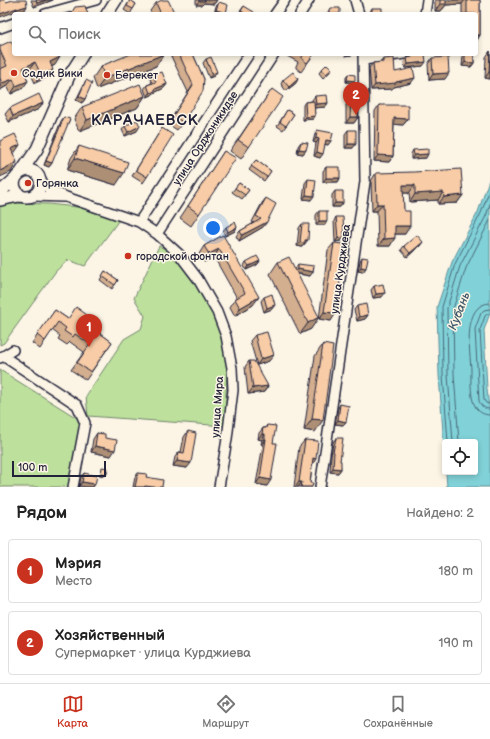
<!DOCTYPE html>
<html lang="ru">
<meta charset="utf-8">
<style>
:root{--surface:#fff;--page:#f6f6f6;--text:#222;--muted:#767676;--line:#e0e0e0;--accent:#c8321e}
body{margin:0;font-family:"Balsamiq Sans",sans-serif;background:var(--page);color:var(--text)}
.controls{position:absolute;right:12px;bottom:12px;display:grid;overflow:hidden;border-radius:4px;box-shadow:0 2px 6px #0003}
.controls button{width:36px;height:36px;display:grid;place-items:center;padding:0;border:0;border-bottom:1px solid var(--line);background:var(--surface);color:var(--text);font:20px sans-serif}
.scale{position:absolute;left:12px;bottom:10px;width:94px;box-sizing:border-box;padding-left:4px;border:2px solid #22223b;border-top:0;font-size:11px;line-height:14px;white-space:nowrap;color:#22223b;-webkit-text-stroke:3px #fcf5e5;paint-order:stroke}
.you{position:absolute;left:213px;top:228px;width:14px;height:14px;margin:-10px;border:3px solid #fff;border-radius:50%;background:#1a73e8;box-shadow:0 0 0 6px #1a73e833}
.badge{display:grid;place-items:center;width:26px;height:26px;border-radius:50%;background:var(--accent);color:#fff;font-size:13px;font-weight:700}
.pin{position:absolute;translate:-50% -33px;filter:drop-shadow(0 1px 2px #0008)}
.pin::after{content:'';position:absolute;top:21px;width:14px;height:12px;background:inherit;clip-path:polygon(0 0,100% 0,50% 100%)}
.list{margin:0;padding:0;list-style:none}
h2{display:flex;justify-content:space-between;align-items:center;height:52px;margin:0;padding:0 16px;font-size:17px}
h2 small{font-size:13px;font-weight:400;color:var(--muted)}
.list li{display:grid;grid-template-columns:26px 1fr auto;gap:12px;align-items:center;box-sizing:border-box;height:64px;margin:0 8px 8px;padding:0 8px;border:1px solid var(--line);border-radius:4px}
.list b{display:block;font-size:15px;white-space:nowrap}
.list p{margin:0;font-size:13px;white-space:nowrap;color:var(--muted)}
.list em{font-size:13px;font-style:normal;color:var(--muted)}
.icon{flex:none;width:22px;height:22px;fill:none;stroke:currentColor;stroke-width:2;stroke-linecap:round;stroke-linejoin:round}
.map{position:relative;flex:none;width:490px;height:487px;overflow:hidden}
.search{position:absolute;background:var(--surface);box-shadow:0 2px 6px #0003;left:12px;right:12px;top:12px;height:44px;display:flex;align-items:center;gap:10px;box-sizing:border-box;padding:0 14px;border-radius:4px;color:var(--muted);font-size:15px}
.sheet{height:196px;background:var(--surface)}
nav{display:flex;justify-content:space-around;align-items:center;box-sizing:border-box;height:56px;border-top:1px solid var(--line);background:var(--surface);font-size:11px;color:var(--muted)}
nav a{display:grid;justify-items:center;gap:2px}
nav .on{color:var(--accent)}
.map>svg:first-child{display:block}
.green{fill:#bde19c;stroke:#70826c}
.water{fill:#81d2d8;stroke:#5b8c99}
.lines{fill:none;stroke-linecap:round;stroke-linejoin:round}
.shore{stroke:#48687a;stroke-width:1}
.minor-casing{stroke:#22223b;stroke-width:12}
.major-casing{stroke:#22223b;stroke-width:14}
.minor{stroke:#fcf5e5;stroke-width:9}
.major{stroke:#fcf5e5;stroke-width:11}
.wall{fill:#d4af8f;stroke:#22223b}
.shaded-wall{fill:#ad8f74;stroke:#22223b}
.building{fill:#f7cca6;stroke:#22223b}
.poi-dot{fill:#c8321e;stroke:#fcf5e5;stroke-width:1.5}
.labels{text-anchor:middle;stroke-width:3;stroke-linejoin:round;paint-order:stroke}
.poi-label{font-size:11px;fill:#22223b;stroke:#fcf5e5;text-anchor:start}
.street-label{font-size:11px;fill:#22223b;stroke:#fcf5e5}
.water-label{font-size:12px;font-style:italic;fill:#3e576a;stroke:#fcf5e5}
.district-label{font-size:15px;font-weight:bold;letter-spacing:1px;fill:#22223b;stroke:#fcf5e5}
</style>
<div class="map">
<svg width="490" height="487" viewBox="0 0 490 487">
<rect width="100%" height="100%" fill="#fcf5e5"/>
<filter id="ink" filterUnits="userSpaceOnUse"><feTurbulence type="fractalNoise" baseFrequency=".025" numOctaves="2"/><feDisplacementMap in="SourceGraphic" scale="8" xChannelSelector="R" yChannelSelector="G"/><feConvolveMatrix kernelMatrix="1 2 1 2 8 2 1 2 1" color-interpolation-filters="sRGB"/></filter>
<g filter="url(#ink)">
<path class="green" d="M15 203 48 204 86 208 119 220 85 266 68 260 56 271 4 343 0 345V205Z
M159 246 165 249 175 257 202 290 222 335 227 367 225 426 88 416 86 396 124 339 141 329 145 316 134 298Z
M0 370 85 423 73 487H0Z"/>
<path class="water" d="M490 177V313L484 330 487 389 490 416V487H447L446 472H475V442H445V462L439 375 437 307 452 262 478 212Z"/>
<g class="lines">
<path class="shore" d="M490 303C462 304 470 351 471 369 471 380 470 397 475 406 478 412 484 415 490 415
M490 309 484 310 481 313 475 329 479 401C481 406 484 409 490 409
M490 314H487L485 316 480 330 484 400 486 403 490 404
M448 442 443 375 442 307 455 264 481 213 490 189
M453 442 448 375 447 308 460 266 486 216 490 204
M459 442 454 374 453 309 466 268 490 220"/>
<g class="minor-casing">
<path id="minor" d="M355 0 359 14
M45 14 96 0
M275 14 285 0
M300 14 309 0
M425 14 427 0
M0 28 14 23
M364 60 404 54
M41 182 52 191 66 197 139 222 157 234 179 254 198 279 217 312 226 336 232 368 233 390 227 439 219 487
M33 196 63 197
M139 222 249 54
M157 234 274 54
M3 356 77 405 85 423 73 487
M0 358 13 350
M320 487 365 182 363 54"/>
</g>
<g class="major-casing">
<path id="major" d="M107 14 116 0
M21 172 37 149 69 76 83 54
M0 192 15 179
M0 200C6 199 12 197 18 196 22 196 24 197 27 197 36 197 42 189 40 180 34 158 0 178 21 196"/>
</g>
<use href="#minor" class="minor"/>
<use href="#major" class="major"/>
</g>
<path class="wall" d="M31 0H53L34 7Z
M130 0 136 4 130 14 124 10Z
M196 0H217L214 4 204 3 202 5H196Z
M435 0H480V35L476 42V14H462V4L446 5 441 11H435Z
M219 2 226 13 225 14H214L216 6Z
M156 3 175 14H152L150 11Z
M244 6 253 14H238Z
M330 8 340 14H328V12Z
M372 8 382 14H370V12Z
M0 46 14 54 55 65 51 67 47 77 35 83 29 70 25 72 23 88 11 94 7 86 0 90Z
M490 51V79L485 78 486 57Z
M164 54 156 66 97 89 93 78 101 66Z
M170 54H193L204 79 183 122 177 130 168 124 188 92Z
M289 54H314L301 72 296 68V66L298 62 287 56Z
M464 54H474V63L471 67 462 66 463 56Z
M412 55 423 66 405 68 404 62 407 58 411 57Z
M432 58 445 79 429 80 428 64Z
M206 59 214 76 209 78 203 63Z
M383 59 395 72 411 83 394 87 392 89 371 90 369 68 373 63 381 62Z
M322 69H332L329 73 323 78 319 73Z
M348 74 355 81 353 83 346 82V76Z
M153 75 167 84 164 88 154 93 152 95 147 97 144 89 147 85 152 83 150 79Z
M86 80 85 99 82 103 76 100Z
M283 80 296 83 286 91 281 84Z
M272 89 249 147 241 159 230 151Z
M145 96 137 108 79 131 74 119 82 107Z
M315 96 328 103 325 107 314 108 315 116 313 119 303 120V105L305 102 312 101V100Z
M351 99 358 117 354 123H346V105Z
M43 103 39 109 9 122 5 114 10 108Z
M379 105 408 119 403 125 394 124 393 156 389 162 374 161 375 111Z
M287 110 294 114 283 130 277 126Z
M64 117 52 163 49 167 44 165 61 121Z
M125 126 137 131 125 136 122 130Z
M162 128 147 177 143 183 132 176Z
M317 130 328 145 325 144 320 158 314 156 316 143 313 142 315 134Z
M348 130 353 148H345V134Z
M301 142 306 150 303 154 297 153 298 146Z
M79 146 116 185 67 170 71 158Z
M413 150 426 158 411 159V154Z
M224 151 199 214 191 226 180 218Z
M256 160 271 171 264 181 249 170Z
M326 167 340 178 338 182H323V171Z
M376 173 463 195 457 203 438 204V200L410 202 409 193H403L405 234H395L390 246H378L377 211H372L371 181Z
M308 179 311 200 303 199 305 183Z
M239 183 249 190 242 199 232 192Z
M335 191 343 203 340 207H332V195Z
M266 198 263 227 239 241 236 236 240 231 254 223 252 222 262 203Z
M319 211 325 225H316V215Z
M336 217 341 241 335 242 334 221Z
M302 224 305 244H304L302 247 297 246 299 228Z
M226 227 235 231 225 236 223 231Z
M223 235 253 305 235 316 230 307 235 299 237 298 214 257 204 262 199 254 204 246Z
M334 243 331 321 319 319 328 250Z
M404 246H420L407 257 401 250Z
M362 257 363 272 358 271 360 261Z
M260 261 257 265 246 270 244 266 246 262Z
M278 262 295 269 298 264 310 276 298 274 311 329 300 334 270 274Z
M105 271 118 280 112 289 100 280Z
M374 286 382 297 373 298 371 290Z
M264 297 272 309 264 312 261 301Z
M357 306 368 315 365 319 357 321 354 310Z
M55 310 68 319 97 331 112 342 86 380 71 370 84 352 70 342 67 345 58 339 60 336 52 330 40 349 32 343Z
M255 335 269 361 257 365 250 341Z
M323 344 315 432 304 430 315 356Z
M249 361 268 386 264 392 248 394 245 367Z
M340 404 343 425 335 424 338 408Z
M267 425 273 443 267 486 256 484 263 445 261 444 262 440 258 439 259 433 263 428H265Z
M188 431 187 468 173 466 175 457 179 452H181L184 437Z
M97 433 105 438 111 456 91 452 93 439Z
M336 438 340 461 341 469 338 473 330 472 331 456 333 442Z
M305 440 312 465 310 483 312 487H294L299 447Z
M84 473 95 484 93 487H85L79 486 81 477Z
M138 473 146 477 162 487H133L135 477Z"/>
<path class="shaded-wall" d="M46 0H53L34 7 37 3Z
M204 0H217L214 4 204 3 202 5H196L199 1Z
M445 0H465L462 4 446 5 441 11H435L440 4Z
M27 6 25 10 14 13 17 9Z
M17 8 14 12 0 17V14Z
M216 10 226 13 225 14H214Z
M476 35H480L476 42Z
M164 54 156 66 97 89 105 78Z
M346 54H353L352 55 345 56Z
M60 57 55 65 44 70 50 62Z
M35 62 29 70 17 75 23 68Z
M426 62 423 66 405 68 408 64Z
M465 62 474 63 471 67 462 66Z
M53 70 47 77 35 83 41 75Z
M217 72 214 76 209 78 212 74Z
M489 72H490V79L485 78Z
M449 73 445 79 429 80 433 74Z
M415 78 411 83 394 87 392 89 371 90 375 85 396 82Z
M13 79 7 86 0 90V87L2 83Z
M298 79 296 83 286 91 289 87Z
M347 80 355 81 353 83 346 82Z
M28 81 23 88 11 94 16 86Z
M167 84 164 88 154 93 152 95 147 97 150 93 155 89Z
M79 96 85 99 82 103 76 100Z
M145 96 137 108 79 131 87 120Z
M43 103 39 109 9 122 13 116Z
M328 103 325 107 313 108 316 104Z
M315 116 313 119 303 120 306 117Z
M350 117H358L354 123H346Z
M394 118 408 119 403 125 390 124Z
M140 126 137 131 125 136 128 132Z
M316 138 319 139 316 143 313 142Z
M326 140 331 141 328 145 323 144Z
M348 144H356L353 148H345Z
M20 145 13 155 11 149Z
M299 149 306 150 303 154 297 153Z
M317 152 323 154 320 158 314 156Z
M428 154 426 158 411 159 414 155Z
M378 155 393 156 389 162 374 161Z
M75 158 124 173 116 185 67 170Z
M46 161 52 163 49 167 44 165Z
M17 162 11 172 0 177V171Z
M326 178H340L338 182H323Z
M403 185H415L409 193H398Z
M443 192 438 200 410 202 415 194Z
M306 195 314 196 311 200 303 199Z
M463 195 457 203 438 204 444 197Z
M335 203H343L340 207H332Z
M377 204H383L377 211H372Z
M319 221H327L325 225H316Z
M267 222 263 227 239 241 242 235Z
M395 226H410L405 234H390Z
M237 227 235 231 225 236 228 232Z
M344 237 341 241 335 242 338 238Z
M395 238 390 246H378L384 239Z
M305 240H308L302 247 297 246 300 242Z
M423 242 420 246 407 257 410 253Z
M219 249 214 257 204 262 209 254Z
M260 261 257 265 246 270 249 266Z
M361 267 366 268 363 272 358 271Z
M298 269 313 272 310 276 295 273Z
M385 293 382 297 373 298 376 294Z
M259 297 253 305 235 316 240 308Z
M275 305 272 309 264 312 267 308Z
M324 312 336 313 331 321 319 319Z
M368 315 365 319 357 321 359 317Z
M319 317 311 329 300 334 308 323Z
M274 355 269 361 257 365 261 359Z
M268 386 264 392 248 394 253 388Z
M312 419 323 420 315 432 304 430Z
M338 420 346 422 343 425 335 424Z
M262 434H265L262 440 258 439Z
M265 439H266L263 445 261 444Z
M95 446 115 450 111 456 91 452Z
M313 458 316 459 311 467Z
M177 461 191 463 187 468 173 466Z
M333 468 341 469 338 473 330 472Z
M101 473 107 474 105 476 99 475Z
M260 478 271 480 267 486 256 484Z
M82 482 95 484 93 487H85L79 486Z
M299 482H302L298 487H295Z"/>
<path class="building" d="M0 0H5L6 2 13 0H26L27 6 17 9V8L0 14Z
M36 0H46L37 3Z
M130 0 136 4 133 9 127 6Z
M162 0H168L175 14H161L156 3Z
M199 0H205V1H199Z
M440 0H446V4H440Z
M467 0H480V35H476V14H467Z
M219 2 228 5 226 13 216 10Z
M85 6 88 14H71L75 7Z
M244 6 254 12 253 14H246L241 11Z
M330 8H340V14H330Z
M372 8H382V14H372Z
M11 41 14 47V54H59L60 57 50 62 53 70 41 75 35 62 23 68 28 81 16 86 13 79 2 83 0 78V69L7 66 0 50V46Z
M490 51V72H489Z
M131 54H164L105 78 101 66Z
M179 54H193L204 79 203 91 183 122 173 116 193 85Z
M304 54H314L307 63 302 59V57Z
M422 54H425L426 62 408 64 407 58 412 57V55Z
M465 54H474V63L465 62Z
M211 57 217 72 212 74 206 59Z
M448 57 449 73 433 74 432 58Z
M394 58 395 72 413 68 415 78 396 82V83L375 85 373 63 383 62V59Z
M327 64 332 69 326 74 322 69Z
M162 72 167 84 155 89V91L150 93 147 85 156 82 153 75Z
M293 72 298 79 289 87 283 80Z
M348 74 355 75V81L347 80Z
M86 80 92 83 85 99 79 96Z
M140 84 145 96 87 120 82 107Z
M272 89 283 97 249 147 238 140Z
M39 94 43 103 13 116 10 108Z
M327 95 328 103 316 104 315 96Z
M351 99H358V117H350Z
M314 101 315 116 306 117 305 102Z
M379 105H408V119L394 118 393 156 378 155Z
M287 110 294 114 286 126 280 122Z
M64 117 70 119 52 163 46 161Z
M137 120 140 126 128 132 125 126Z
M162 128 173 135 147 177 136 170Z
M317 130 333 133 331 141 326 140 323 154 317 152 319 139 316 138Z
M348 130H356V144H348Z
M15 134 20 145 11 149 17 162 0 171V141Z
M301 142 308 143 306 150 299 149Z
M79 146 128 162 124 173 75 158Z
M428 149V154L414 155 413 150Z
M224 151 236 158 199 214 188 206Z
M256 160 271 171 267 177 251 166Z
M326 167H340V178H326Z
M461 169 463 195 444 197 443 192 415 194V185H403L404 211H410V226H395V238L384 239 383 204H377L376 173 414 172Z
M308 179 316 180 314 196 306 195Z
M239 183 249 190 245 195 235 188Z
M335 191H343V203H335Z
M266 198 276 204 267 222 242 235 240 231 261 219 256 216Z
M319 211H327V221H319Z
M336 217H343L344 237 338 238Z
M235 222 237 227 228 232 226 227Z
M302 224H309L308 240H305V243L300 242Z
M223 235 259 297 240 308 235 299 245 293 219 249 209 254 204 246Z
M417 235 423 242 410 253 404 246Z
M334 243 344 244 342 258H343L336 313 324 312Z
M257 256 260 261 249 266 246 262Z
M289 257 319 317 308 323 278 262Z
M362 257 368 258 366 268 361 267Z
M298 264 314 266 313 272 298 269Z
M105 271 118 280 115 285 102 276Z
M383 284 385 293 376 294 374 286Z
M272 294 275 305 267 308 264 297Z
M366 304 368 315 359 317 357 306Z
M76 307 101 325 97 331 112 342 91 372 77 363 90 344 75 334 73 337 64 331 66 328 58 322 45 341 37 335 55 310 68 319Z
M267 332 274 355 261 359 255 335Z
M323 344 333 346 323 420 312 419Z
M249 361H254L268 386 253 388Z
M340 404 349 406 346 422 338 420Z
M267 425 276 426 273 443H277L271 480 260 478 266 439H265V434H262L263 428H266Z
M188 431 196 433 191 463 177 461 179 452 184 453Z
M97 433 105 434V438L117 440 115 450 95 446Z
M336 438H343L340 461H341V469L333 468 334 452H333Z
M305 440 318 441 316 459 313 458 310 483H313L312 487H301L302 482H299Z
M102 467 108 468 107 474 101 473Z
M84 473 97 476 95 484 82 482Z
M138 473 147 474 146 477 163 480 162 487H153L145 486 144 487H135Z"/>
</g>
<g class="poi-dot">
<circle cx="14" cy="73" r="4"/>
<circle cx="107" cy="75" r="4"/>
<circle cx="28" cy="183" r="4"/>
<circle cx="128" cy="256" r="4"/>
</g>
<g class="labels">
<g class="poi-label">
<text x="22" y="77">Садик Вики</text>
<text x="115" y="79">Берекет</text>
<text x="36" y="187">Горянка</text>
<text x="136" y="260">городской фонтан</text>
</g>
<g class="street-label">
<text transform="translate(205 138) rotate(-57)" y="4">улица Орджоникидзе</text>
<text transform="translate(340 269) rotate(-82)" y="4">улица Курджиева</text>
<text transform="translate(217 407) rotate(-86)" y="4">улица Мира</text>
</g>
<g class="water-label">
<text transform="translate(459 311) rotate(-69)" y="4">Кубань</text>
</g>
<g class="district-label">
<text x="145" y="125">КАРАЧАЕВСК</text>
</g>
</g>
</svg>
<div class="controls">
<button><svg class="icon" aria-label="locate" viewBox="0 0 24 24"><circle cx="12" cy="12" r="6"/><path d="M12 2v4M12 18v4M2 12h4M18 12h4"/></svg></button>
</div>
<div class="scale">100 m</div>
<div class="you"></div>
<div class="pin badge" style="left:89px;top:347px">1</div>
<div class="pin badge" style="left:356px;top:115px">2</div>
<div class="search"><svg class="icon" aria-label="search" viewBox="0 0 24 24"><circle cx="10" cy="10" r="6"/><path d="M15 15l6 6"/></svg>Поиск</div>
</div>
<section class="sheet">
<h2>Рядом<small>Найдено: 2</small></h2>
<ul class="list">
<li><span class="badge">1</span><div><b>Мэрия</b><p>Место</p></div><em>180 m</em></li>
<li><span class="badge">2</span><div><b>Хозяйственный</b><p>Супермаркет · улица Курджиева</p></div><em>190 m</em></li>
</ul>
</section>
<nav>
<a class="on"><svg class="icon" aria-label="map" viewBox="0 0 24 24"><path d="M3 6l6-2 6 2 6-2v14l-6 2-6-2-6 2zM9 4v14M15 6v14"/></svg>Карта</a>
<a><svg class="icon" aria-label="directions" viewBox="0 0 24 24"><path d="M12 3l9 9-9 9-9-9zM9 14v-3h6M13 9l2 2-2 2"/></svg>Маршрут</a>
<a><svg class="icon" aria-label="saved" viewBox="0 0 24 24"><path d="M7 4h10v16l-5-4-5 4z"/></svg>Сохранённые</a>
</nav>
